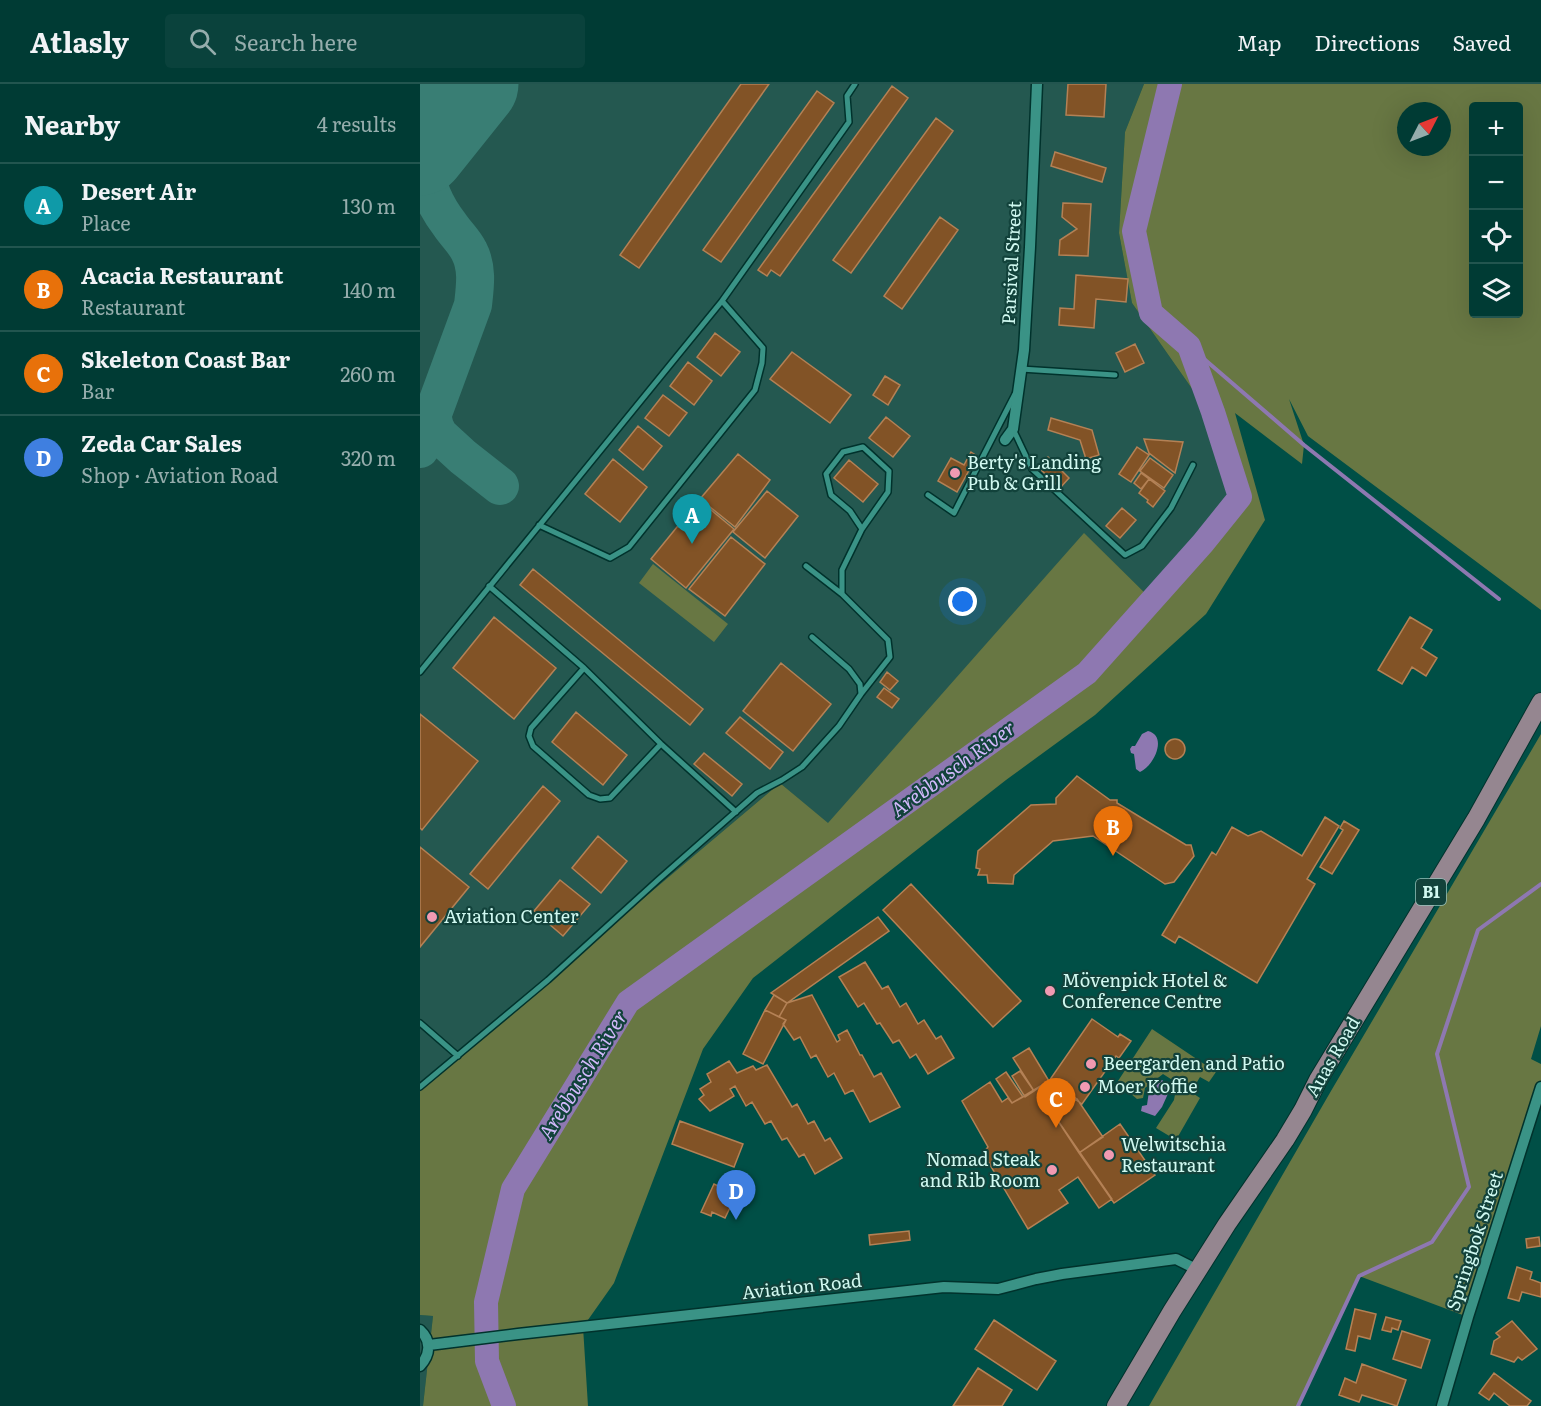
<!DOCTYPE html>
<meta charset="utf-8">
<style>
:root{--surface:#003b34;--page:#0a423c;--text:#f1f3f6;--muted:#95adac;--line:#22554f;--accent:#8bbbb9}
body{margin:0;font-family:Literata,serif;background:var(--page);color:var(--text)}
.controls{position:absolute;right:18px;top:18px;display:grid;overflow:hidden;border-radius:6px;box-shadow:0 6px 24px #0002}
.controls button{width:54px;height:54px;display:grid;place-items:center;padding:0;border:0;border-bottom:2px solid var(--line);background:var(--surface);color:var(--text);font:30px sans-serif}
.compass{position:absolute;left:977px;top:18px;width:54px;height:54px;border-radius:50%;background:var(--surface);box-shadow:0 6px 24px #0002;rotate:48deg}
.you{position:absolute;left:543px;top:518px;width:21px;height:21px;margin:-15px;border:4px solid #fff;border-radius:50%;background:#1a73e8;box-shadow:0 0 0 9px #1a73e833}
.badge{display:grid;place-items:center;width:39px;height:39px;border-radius:50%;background:var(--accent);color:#fff;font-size:20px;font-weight:700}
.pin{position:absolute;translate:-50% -50px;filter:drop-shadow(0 2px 3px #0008)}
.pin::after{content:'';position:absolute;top:32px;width:21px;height:18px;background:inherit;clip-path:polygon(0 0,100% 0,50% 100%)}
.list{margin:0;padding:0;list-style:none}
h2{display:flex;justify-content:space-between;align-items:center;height:78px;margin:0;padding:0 24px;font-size:26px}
h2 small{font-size:20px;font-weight:400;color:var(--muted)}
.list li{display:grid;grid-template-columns:39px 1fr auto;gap:18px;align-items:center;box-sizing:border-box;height:84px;padding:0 24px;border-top:2px solid var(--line)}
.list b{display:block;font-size:22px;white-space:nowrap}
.list p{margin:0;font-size:20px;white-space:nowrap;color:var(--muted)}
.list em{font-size:20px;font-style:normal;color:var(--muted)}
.icon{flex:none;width:33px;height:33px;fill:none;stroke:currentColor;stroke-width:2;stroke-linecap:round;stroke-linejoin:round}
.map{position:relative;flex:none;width:1121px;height:1322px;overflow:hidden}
header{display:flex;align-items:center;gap:36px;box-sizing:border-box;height:84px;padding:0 30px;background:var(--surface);border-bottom:2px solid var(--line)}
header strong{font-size:28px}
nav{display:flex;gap:33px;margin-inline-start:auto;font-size:21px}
.search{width:420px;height:54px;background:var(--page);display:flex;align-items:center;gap:15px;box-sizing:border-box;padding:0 21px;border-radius:6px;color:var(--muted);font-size:22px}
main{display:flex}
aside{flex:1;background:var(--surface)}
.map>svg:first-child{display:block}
.built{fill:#245850}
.green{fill:#687743;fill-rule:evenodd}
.water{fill:#8e78b1}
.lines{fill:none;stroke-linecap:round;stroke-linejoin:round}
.stream{stroke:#8e78b1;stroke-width:4}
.river{stroke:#8e78b1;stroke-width:24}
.taxiway{stroke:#397e74;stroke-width:38}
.runway{stroke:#397e74;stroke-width:93}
.building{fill:#825326;stroke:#b48155;stroke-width:1.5}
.lane-casing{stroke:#00322c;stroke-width:8}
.street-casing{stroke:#00322c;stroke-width:13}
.primary-casing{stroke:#00322c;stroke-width:20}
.lane{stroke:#3a9386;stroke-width:5}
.street{stroke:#3a9386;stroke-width:10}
.primary{stroke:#958690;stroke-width:18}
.poi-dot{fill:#f19ab2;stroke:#12423b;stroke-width:2}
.labels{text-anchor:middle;stroke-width:4.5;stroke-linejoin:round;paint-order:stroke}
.shield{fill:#12423b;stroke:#98c2ba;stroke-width:1.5}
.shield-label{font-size:16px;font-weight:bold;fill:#d1f9f1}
.street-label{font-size:18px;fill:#d1f9f1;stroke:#12423b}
.poi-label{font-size:18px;fill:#d1f9f1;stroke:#12423b;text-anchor:start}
.water-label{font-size:20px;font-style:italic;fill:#d2b9fb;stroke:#12423b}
</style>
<header>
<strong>Atlasly</strong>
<div class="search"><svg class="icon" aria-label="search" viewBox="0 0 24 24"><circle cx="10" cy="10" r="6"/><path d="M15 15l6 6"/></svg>Search here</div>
<nav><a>Map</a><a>Directions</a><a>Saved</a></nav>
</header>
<main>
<aside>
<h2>Nearby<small>4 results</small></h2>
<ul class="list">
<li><span class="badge" style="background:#0f9aa8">A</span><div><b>Desert Air</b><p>Place</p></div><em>130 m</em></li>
<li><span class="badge" style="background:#e8710a">B</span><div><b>Acacia Restaurant</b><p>Restaurant</p></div><em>140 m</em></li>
<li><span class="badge" style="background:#e8710a">C</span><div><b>Skeleton Coast Bar</b><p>Bar</p></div><em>260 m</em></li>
<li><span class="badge" style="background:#3f7fe0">D</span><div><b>Zeda Car Sales</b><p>Shop · Aviation Road</p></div><em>320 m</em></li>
</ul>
</aside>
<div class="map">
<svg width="1121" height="1322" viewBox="0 0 1121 1322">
<rect width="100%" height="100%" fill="#004f46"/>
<path class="built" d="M0 0H724L705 48 699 149 712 219 782 319 800 361 814 415 727 511 664 450 408 740 360 699 0 1003Z
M0 1231 13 1232 3 1322H0Z"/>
<path class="green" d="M724 0H1121V526L888 352 869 315 884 361 882 380 815 329 845 436 786 530 675 631 586 696 333 894 283 965 194 1199 163 1243 168 1322H3L13 1232 0 1231V1003L360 699 408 739 664 449 727 511 814 415 800 361 782 319 712 219 699 149 705 48ZM1054 22H1098V230H1054ZM986 27H1022V63H986Z
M233 480 308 540 294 558 219 499Z
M1121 650V942L1111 975 1121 980V1003L1048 1233 939 1192 878 1322H729L911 1007Z
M732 945 796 988 789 998 780 993 771 1008 780 1014 756 1056 736 1044 754 1016 757 999 743 990 725 1004 723 1014 717 1015 704 1004 698 997Z"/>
<path class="water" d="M728 647C748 652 734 682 720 688L716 685 714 670 711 669 710 665 712 662H715L722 650Z
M742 996 751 1003 742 1023 735 1032 721 1027 722 1022 727 1021 729 1007Z"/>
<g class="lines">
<path class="stream" d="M769 262 884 361 1079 515
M878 1322 939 1192 1012 1158 1049 1103 1017 970 1058 846 1121 800"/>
<path class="river" d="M84 1322 67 1277 66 1218 93 1105 208 918 667 589 783 459 820 413 793 328 769 262 731 229 714 147 750 0"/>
<path class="taxiway" d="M12 331 15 343 19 351 43 373 80 402
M0 365 53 221C55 203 58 184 49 167 44 157 36 150 30 141 14 120 2 96 7 69 8 60 14 51 17 43"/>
<path class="runway" d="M0 65 52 0"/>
</g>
<path class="building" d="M321 0H349L219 184 200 171Z
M648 0H686L684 33 646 31Z
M472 2 488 14 360 192 351 186 347 192 338 186Z
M397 7 414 19 301 178 283 166Z
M516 34 533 47 431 189 413 176Z
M635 68 686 84 682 98 631 82Z
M643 119 671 120 668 172 639 171 640 156 657 145 642 133Z
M520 133 538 146 482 225 464 212Z
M656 191 708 195 706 218 676 215 674 244 639 241 640 224 654 225Z
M295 249 320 268 301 292 277 273Z
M715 260 724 279 705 288 696 269Z
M372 268 431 311 410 339 350 295Z
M268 278 292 297 274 321 250 302Z
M465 292 480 301 468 321 453 311Z
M243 311 267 329 249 352 225 334Z
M466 333 490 352 473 373 449 354Z
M631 334 672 346 679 371 666 375 660 356 628 346Z
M218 342 242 362 223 386 199 366Z
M724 355 763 358 755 389 729 369Z
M717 363 729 371 711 398 699 390Z
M551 368 557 372 537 408 518 397 531 374 544 381Z
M318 370 350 396 315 443 280 415Z
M628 373 649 394 640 404 618 383Z
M730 374 753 391 744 404 720 387Z
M193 375 227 403 200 438 165 410Z
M429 376 458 400 443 418 414 394Z
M721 389 729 395 721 405 714 399Z
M729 395 745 407 733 423 727 418 728 416 719 409Z
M347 407 378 432 345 474 313 448Z
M279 416 314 445 266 504 231 475Z
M702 424 716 436 700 454 686 442Z
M311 453 345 480 305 532 269 505Z
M113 485 283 625 270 641 100 501Z
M74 533 136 584 94 635 33 584Z
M990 533 1012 546 1001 564 1017 574 1006 592 992 583 982 600 958 586Z
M361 579 411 620 373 667 323 627Z
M467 588 478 597 470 606 460 598Z
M464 604 479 615 472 624 457 613Z
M156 628 207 671 183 701 132 658Z
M0 630 58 677 2 746 0 744Z
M320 633 363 668 350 685 306 649Z
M745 665a10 10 0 1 1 20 0a10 10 0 1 1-20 0Z
M284 669 322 700 312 712 274 680Z
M657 692 690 716H697V719L766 761H771L774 772 754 798 745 800 673 752 633 757 594 791 593 800 568 799 567 791H558L560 785 556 784 558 767 611 721 636 720V714Z
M123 702 140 717 68 805 50 790Z
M905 733 919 742 887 795 895 800 837 899 759 852 755 859 742 851 792 768 796 771 812 743 828 752 841 747 882 772Z
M924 737 939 746 912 790 900 783 923 746 920 744Z
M178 752 207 777 181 809 152 784Z
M0 763 49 803 0 863Z
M140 796 170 820 143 852 114 827Z
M491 800 601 917 573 943 463 826Z
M458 833 469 847 367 919 351 909Z
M445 878 462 905 468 902 480 923 486 919 498 940 504 936 516 955 521 952 534 974 508 990 496 970 490 974 479 956 473 959 460 939 457 940 444 919 438 923 419 893Z
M354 911 367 919 359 933 345 926Z
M392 911 417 958 420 956 418 951 427 946 440 971H442L454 993 461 989 480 1023 450 1038 433 1006 425 1010 414 989 408 993 396 971 391 974 380 953 374 956 363 940 366 936 359 933 367 919Z
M345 926 366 936 343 980 323 970Z
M672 935 698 953 700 950 711 957 699 974 696 972 662 1020 629 997Z
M609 964 629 997 614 1007 593 974Z
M309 977 317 989 333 982 336 986 347 981 372 1023 377 1020 388 1040 394 1037 405 1057 410 1054 422 1074 395 1090 384 1070 379 1073 367 1054 362 1056 351 1037 345 1040 332 1018 326 1022 315 1002 310 1005 314 1012 290 1027 279 1015 284 1011 280 1005 291 998 287 990Z
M600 987 614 1007 605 1013 592 992Z
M586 988 603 1013 592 1019 576 995Z
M629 997 657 1015 634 1031 692 1115 679 1124 658 1093 639 1106 648 1119 608 1145 563 1069 568 1063 542 1017 570 998 582 1018 588 1014 592 1019Z
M657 1015 683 1053 659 1069 634 1031Z
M260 1037 323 1060 314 1083 252 1060Z
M700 1040 735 1091 694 1119 659 1069Z
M309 1097 321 1101 305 1134 292 1128 291 1132 281 1128 294 1100 305 1105Z
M489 1147 490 1156 450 1161 449 1151Z
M1119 1153 1120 1162 1107 1164 1106 1155Z
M1097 1183 1112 1188 1110 1195 1121 1199V1213L1102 1208 1099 1217 1088 1214Z
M935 1225 956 1230 950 1255 938 1252 935 1267 926 1265Z
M966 1233 981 1237 978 1246 972 1244 971 1248 962 1246Z
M574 1236 636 1277 617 1306 555 1265Z
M1092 1237 1117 1265 1102 1276 1098 1273 1094 1278 1071 1270 1074 1257 1080 1253 1076 1249Z
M982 1247 1010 1256 1001 1284 973 1275Z
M942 1280 986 1296 977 1322 942 1311 939 1318 919 1311 925 1294 936 1299Z
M558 1284 592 1306 582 1322H533Z
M1074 1289 1111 1317 1107 1322H1090L1074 1309 1069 1316 1059 1309Z"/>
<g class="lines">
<g class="lane-casing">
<path id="lane" d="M601 285 695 291
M593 345 612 385 705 471 722 462 751 424 773 381
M508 411 534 429 595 310
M119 441 190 474 209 463 335 306 342 279 343 264 302 217
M386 482 422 510
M69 502 164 584 241 660 316 728
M164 584 111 644 109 652 113 662 169 711 180 715 190 714 241 660
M0 588 302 217 429 38 427 12 435 0
M441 610 470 573 468 556 422 510V486L442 445 468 408 469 387 443 363 423 368 406 390 411 411 430 427 442 445
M0 939 38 972
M0 1003 128 896 238 796 337 709 362 696 382 683 419 642 441 610 440 600 429 585 392 553"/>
</g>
<g class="street-casing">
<path id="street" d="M585 356 593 345 604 266 610 163 617 0
M0 1246C12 1257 10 1271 0 1282
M9 1261 98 1250 524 1203 578 1205 616 1195 642 1190 756 1175 778 1186
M1022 1322 1048 1233 1121 1003"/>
</g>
<g class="primary-casing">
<path id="primary" d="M696 1322 752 1227 807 1140 865 1056 883 1026 898 996 1056 735 1121 618"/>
</g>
<use href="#lane" class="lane"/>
<use href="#street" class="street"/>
<use href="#primary" class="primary"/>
</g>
<g class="poi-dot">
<circle cx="535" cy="389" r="6"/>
<circle cx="12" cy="833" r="6"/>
<circle cx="630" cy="907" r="6"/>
<circle cx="671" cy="980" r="6"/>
<circle cx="665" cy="1003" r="6"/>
<circle cx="689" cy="1071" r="6"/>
<circle cx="632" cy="1086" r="6"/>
</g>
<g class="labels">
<rect class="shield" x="996" y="795" width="30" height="26" rx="4.5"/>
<g class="shield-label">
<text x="1011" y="814">B1</text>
</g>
<g class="street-label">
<text transform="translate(592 179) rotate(-87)" y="6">Parsival Street</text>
<text transform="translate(913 973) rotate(-60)" y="6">Auas Road</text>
<text transform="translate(1055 1157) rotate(-72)" y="6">Springbok Street</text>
<text transform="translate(382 1203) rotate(-6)" y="6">Aviation Road</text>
</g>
<g class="poi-label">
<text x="547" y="385">Berty's Landing<tspan x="547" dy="21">Pub &amp; Grill</tspan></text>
<text x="24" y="839">Aviation Center</text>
<text x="642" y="903">Mövenpick Hotel &amp;<tspan x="642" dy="21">Conference Centre</tspan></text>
<text x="683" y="986">Beergarden and Patio</text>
<text x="677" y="1009">Moer Koffie</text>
<text x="701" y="1067">Welwitschia<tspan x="701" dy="21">Restaurant</tspan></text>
<text x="620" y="1082" text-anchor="end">Nomad Steak<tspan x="620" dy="21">and Rib Room</tspan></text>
</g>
<g class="water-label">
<text transform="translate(533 685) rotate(-36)" y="7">Arebbusch River</text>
<text transform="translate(163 991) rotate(-58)" y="7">Arebbusch River</text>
</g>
</g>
</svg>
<div class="controls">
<button>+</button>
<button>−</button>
<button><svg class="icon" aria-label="locate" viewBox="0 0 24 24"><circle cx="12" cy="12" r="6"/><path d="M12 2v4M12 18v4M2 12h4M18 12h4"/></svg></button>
<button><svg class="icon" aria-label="layers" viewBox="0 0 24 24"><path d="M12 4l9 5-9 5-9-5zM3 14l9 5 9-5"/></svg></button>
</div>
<svg class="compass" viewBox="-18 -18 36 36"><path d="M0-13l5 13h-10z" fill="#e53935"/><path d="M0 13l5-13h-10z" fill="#95adac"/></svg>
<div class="you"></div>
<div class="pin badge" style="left:272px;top:460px;background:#0f9aa8">A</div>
<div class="pin badge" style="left:693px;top:772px;background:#e8710a">B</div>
<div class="pin badge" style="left:636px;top:1044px;background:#e8710a">C</div>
<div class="pin badge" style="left:316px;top:1136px;background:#3f7fe0">D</div>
</div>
</main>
